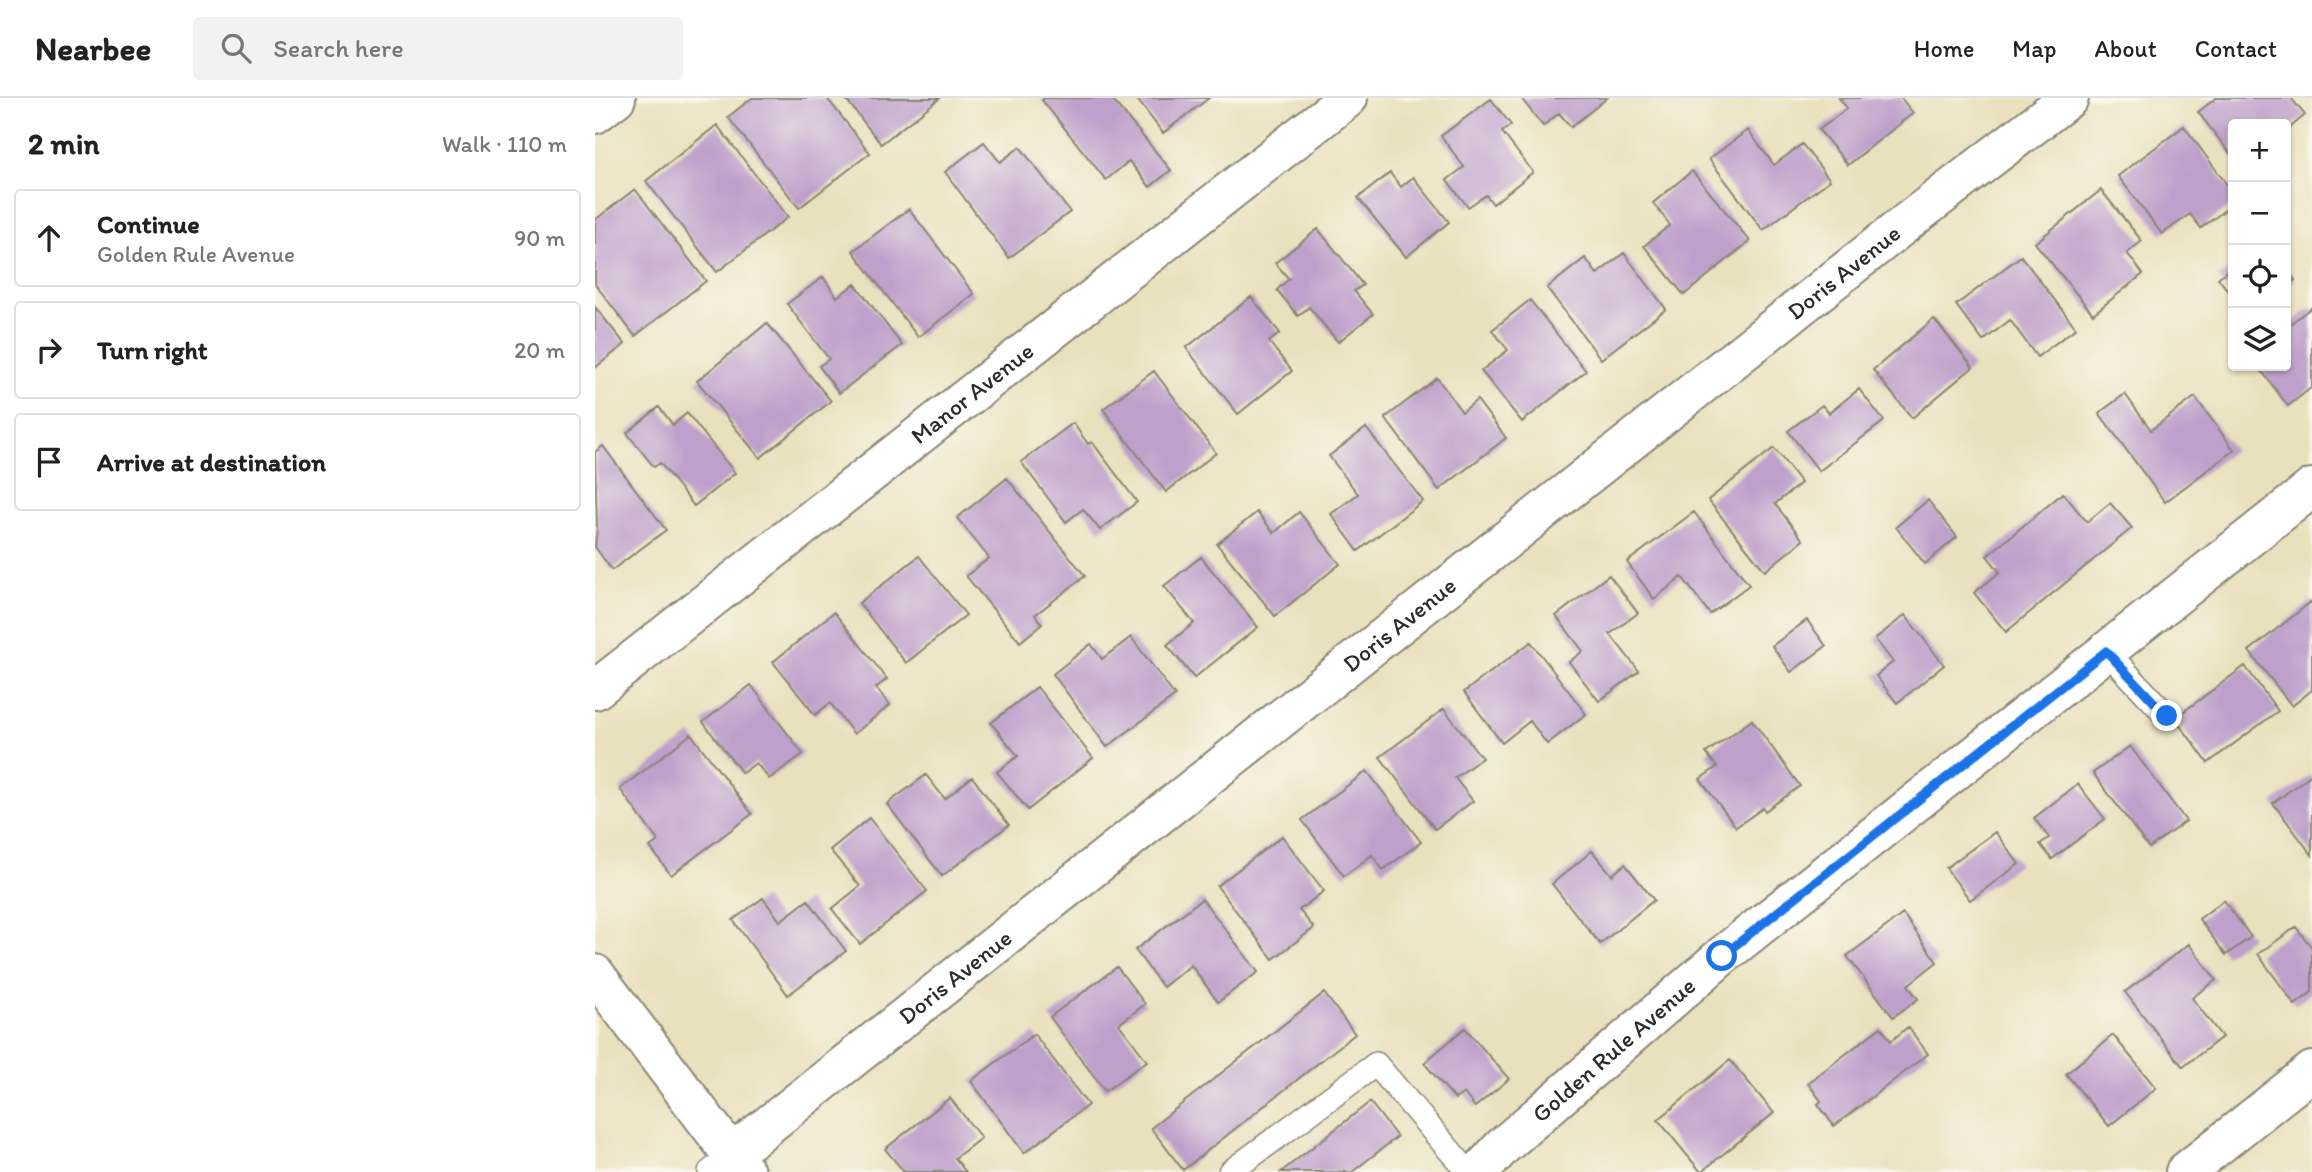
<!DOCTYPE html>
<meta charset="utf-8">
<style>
:root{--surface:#fff;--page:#f2f2f2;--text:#222;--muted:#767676;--line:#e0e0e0}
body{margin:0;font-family:Itim,sans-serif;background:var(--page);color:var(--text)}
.controls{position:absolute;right:21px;top:21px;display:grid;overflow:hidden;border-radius:7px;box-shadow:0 2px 5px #0004}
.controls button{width:63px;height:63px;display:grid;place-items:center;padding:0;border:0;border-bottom:2px solid var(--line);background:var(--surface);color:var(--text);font:35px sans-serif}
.stop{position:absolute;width:21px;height:21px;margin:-16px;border:5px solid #1a73e8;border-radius:50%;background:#fff}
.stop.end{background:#1a73e8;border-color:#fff;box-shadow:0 2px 7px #0008}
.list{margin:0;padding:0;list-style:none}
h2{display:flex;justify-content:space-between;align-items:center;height:91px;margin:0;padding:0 28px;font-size:30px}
h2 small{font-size:23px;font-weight:400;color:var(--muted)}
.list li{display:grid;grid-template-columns:46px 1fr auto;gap:21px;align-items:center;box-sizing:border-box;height:98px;margin:0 14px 14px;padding:0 14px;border:2px solid var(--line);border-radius:7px}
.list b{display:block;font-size:26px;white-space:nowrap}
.list p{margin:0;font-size:23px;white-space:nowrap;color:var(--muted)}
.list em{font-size:23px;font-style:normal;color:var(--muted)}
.icon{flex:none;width:38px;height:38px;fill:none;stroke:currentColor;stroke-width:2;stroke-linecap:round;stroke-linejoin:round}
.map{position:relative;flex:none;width:1717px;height:1074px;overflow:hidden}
header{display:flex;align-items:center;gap:42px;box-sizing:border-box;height:98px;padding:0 35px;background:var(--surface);border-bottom:2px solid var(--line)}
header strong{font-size:33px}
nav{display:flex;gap:38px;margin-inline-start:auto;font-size:24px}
.search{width:490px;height:63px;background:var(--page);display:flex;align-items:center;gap:18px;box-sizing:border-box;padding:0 24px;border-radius:7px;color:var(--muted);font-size:26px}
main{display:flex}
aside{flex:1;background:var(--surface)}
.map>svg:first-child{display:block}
.building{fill:#bda0cb}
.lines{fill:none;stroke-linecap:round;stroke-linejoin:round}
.lane-casing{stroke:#8a8674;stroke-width:26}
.street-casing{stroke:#8a8674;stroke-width:42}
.secondary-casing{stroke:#8a8674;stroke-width:42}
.lane{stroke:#fff;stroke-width:23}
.street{stroke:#fff;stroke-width:38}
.secondary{stroke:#fff;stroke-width:38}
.route{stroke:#1a73e8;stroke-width:9}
.labels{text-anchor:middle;stroke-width:5;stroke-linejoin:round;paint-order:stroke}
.street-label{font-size:24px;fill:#2b2b2b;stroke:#fbf7ec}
</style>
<header>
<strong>Nearbee</strong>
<div class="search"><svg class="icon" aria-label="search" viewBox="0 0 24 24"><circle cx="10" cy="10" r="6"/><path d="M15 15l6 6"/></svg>Search here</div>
<nav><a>Home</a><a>Map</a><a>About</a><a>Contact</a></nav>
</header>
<main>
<aside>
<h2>2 min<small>Walk · 110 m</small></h2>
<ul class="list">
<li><svg class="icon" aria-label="ahead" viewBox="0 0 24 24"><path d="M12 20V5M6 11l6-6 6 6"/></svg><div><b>Continue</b><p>Golden Rule Avenue</p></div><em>90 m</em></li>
<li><svg class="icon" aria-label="right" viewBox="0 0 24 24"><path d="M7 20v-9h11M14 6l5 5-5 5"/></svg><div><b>Turn right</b></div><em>20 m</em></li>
<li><svg class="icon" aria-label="arrive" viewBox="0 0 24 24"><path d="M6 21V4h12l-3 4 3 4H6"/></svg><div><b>Arrive at destination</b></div></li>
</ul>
</aside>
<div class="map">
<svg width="1717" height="1074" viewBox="0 0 1717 1074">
<rect width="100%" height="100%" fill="#fbf7ec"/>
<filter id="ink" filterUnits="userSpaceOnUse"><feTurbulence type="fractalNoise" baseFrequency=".0143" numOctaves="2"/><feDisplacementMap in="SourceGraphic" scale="14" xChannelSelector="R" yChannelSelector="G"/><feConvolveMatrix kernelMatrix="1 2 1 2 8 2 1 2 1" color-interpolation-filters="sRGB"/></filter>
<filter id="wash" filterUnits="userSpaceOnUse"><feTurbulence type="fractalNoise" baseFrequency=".00686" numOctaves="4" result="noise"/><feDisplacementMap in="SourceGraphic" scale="28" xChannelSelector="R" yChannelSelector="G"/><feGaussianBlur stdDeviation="1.57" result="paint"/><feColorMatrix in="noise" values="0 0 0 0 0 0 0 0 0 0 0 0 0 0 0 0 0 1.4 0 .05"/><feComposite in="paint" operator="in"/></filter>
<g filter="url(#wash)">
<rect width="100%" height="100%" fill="#e9e1bd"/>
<g id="blocks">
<path class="building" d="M157 0H232L275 55 204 110 133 19Z
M250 0H345L286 46Z
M450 0H516L576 72 555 89 534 63 511 82 447 2Z
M541 0H614L568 35Z
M926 0H1012L976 29 964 15 948 28Z
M1244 0H1306L1318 15 1253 67 1224 32 1252 10Z
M1621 0H1696L1710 17 1691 33V26H1638V59L1603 14Z
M896 1 916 27 907 34 938 74 898 106 891 97 873 109 852 82 869 69 846 38Z
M122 27 193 119 122 174 51 83Z
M1589 28 1638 95V106L1606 130 1595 116 1567 136 1523 78Z
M1153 32 1179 67 1207 46 1235 82 1168 132 1114 61Z
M389 44 405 64 425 49 475 114 414 160 350 74Z
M1097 73 1155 143 1089 197 1049 148 1075 127 1058 105Z
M795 75 806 89 818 79 854 124 811 159 763 100Z
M40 91 111 183 40 238 0 186V122Z
M1506 92 1547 143 1532 155 1548 176 1498 216 1440 145Z
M314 111 379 196 323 239 258 153Z
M723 131 768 187 759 193 778 216 743 244 714 209 703 218 682 192 694 181 680 165Z
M1029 155 1071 211 1006 261 952 190 990 160 1002 176Z
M1426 158 1481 230 1442 259 1415 222 1388 243 1361 207Z
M1638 168V199L1623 180Z
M1691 170 1700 182 1691 189Z
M228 179 242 199 260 186 307 247 244 295 224 268 234 261 192 206Z
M656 199 685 235 674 244 697 273 643 316 591 250Z
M935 202 991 273 927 324 886 273 913 252 897 232Z
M0 209 30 246 0 270Z
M1717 209V289L1693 308 1663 268H1691V229Z
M1339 221 1378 269 1317 320 1278 272Z
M172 225 236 303 165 360 102 283Z
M559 273 621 355 571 394 508 311Z
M842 280 867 314 882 302 911 340 844 392 790 320Z
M1264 291 1289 323 1224 373 1193 333 1227 307 1234 315Z
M1530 296 1556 332 1600 299 1639 352 1570 404 1504 315Z
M64 309 78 327 92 315 140 375 99 408 65 365 59 369 32 335Z
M478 325 493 346 497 344 542 404 505 432 488 411 471 424 426 364Z
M771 330 828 403 763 453 736 416 763 396 734 358Z
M8 348 71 432 17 472 0 449 2 430 0 354Z
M1179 350 1206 385 1180 406 1208 442 1170 473 1113 402Z
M412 380 490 478 440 517 447 526 425 544 371 478 394 460 362 420Z
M1468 395 1492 424 1515 405 1537 430 1411 534 1379 495 1405 474 1392 458Z
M1333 402 1362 439 1330 466 1301 429Z
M662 414 679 435 704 414 745 466 680 518 622 446Z
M1099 414 1154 487 1115 516 1087 479 1059 501 1032 464Z
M324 458 371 517 311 565 264 505Z
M606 459 663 529 599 580 572 547 599 525 569 488Z
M1014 477 1043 515 1015 536 1044 573 1004 603 974 564 988 553 961 518Z
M1717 503V592L1697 608 1654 553Z
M239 514 292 581 281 590 295 607 259 636 235 605 220 617 178 564Z
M1310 517 1349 567 1302 605 1281 578 1298 564 1280 541Z
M1212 522 1231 548 1196 574 1177 548Z
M536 539 580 598 512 649 458 576 496 546 507 561Z
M936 544 991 616 952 646 935 623 907 645 869 594Z
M1650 568 1683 613 1613 665 1580 620Z
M156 587 208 656 174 681 161 665 147 675 108 624Z
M442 589 498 660 433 712 402 674 423 658 396 625Z
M849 611 887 660 860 680 878 703 840 731 785 659Z
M1157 622 1205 688 1170 713 1168 710 1141 729 1105 681 1122 669 1111 655Z
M96 636 157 716 76 777 55 749 63 743 25 691Z
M1535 648 1591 723 1554 750 1498 675Z
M772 673 826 744 788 772 777 757 749 778 707 722Z
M1717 676V757L1678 705Z
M331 677 350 701 377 679 414 727 347 778 292 706Z
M1483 686 1510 721 1457 761 1445 746 1454 740 1439 720Z
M274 720 332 793 265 846 237 811 265 788 235 752Z
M1400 734 1424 766 1375 802 1351 770Z
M687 738 729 793 704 812 719 830 678 861 622 788Z
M997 753 1017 777 1030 766 1059 802 1005 846 957 786Z
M168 800 185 823 213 802 251 853 193 897 138 822Z
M607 801 663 874 623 904 596 867 568 889 540 852Z
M1629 802 1656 839 1631 857 1604 821Z
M1308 816 1342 864 1313 887 1323 901 1298 919 1252 858Z
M1701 829 1717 850V894L1700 907 1663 856Z
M1594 846 1621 882 1597 900 1627 939 1588 969 1530 894Z
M522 869 550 906 524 926 552 963 510 993 455 919Z
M729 895 760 936 588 1072 556 1030Z
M1286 929 1296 943 1313 929 1333 956 1239 1028 1223 1006 1226 1003 1213 985Z
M870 930 914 981 880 1009 869 995 860 1001 829 965Z
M439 936 493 1007 429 1055 376 983Z
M1518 937 1561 990 1514 1028 1471 976Z
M1135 962 1179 1015 1106 1074 1063 1022Z
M355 1000 386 1040 360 1060 371 1074H309L290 1051Z
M775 1004 802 1039 757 1074H686Z"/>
</g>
</g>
<g filter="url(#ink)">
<use href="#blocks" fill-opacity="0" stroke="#8a8674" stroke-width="2"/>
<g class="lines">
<g class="lane-casing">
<path id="lane" d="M1511 553 1572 618
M115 1074 137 1056
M635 1074 781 966 873 1074"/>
</g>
<g class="street-casing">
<g id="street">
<path d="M0 16 21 0"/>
<path id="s1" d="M0 592 753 0"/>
<path id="s2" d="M137 1056 1316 121 1474 0"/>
<path id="s3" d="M884 1074 907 1049 1127 858 1717 390"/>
<path d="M1590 1074 1717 973"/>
</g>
</g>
<g class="secondary-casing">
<path id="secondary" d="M0 876 150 1074"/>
</g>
<use href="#lane" class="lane"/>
<use href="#street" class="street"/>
<use href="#secondary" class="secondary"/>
</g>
</g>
<g class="lines" filter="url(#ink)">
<path class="route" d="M1127 858 1511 553 1572 618"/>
</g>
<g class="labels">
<g class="street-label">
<text dy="8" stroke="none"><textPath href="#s2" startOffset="1419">Doris Avenue</textPath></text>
<text dy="8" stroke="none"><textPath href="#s1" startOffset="480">Manor Avenue</textPath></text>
<text dy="8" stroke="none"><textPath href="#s2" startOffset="852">Doris Avenue</textPath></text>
<text dy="8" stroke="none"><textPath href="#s2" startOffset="285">Doris Avenue</textPath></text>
<text dy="8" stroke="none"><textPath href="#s3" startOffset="182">Golden Rule Avenue</textPath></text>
</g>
</g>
</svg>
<div class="controls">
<button>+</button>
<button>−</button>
<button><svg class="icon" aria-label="locate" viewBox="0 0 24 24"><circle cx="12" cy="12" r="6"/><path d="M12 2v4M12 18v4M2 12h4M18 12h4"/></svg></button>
<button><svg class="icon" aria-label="layers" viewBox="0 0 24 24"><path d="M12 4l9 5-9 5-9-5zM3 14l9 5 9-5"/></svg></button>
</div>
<div class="stop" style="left:1127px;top:858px"></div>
<div class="stop end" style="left:1572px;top:618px"></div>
</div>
</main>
